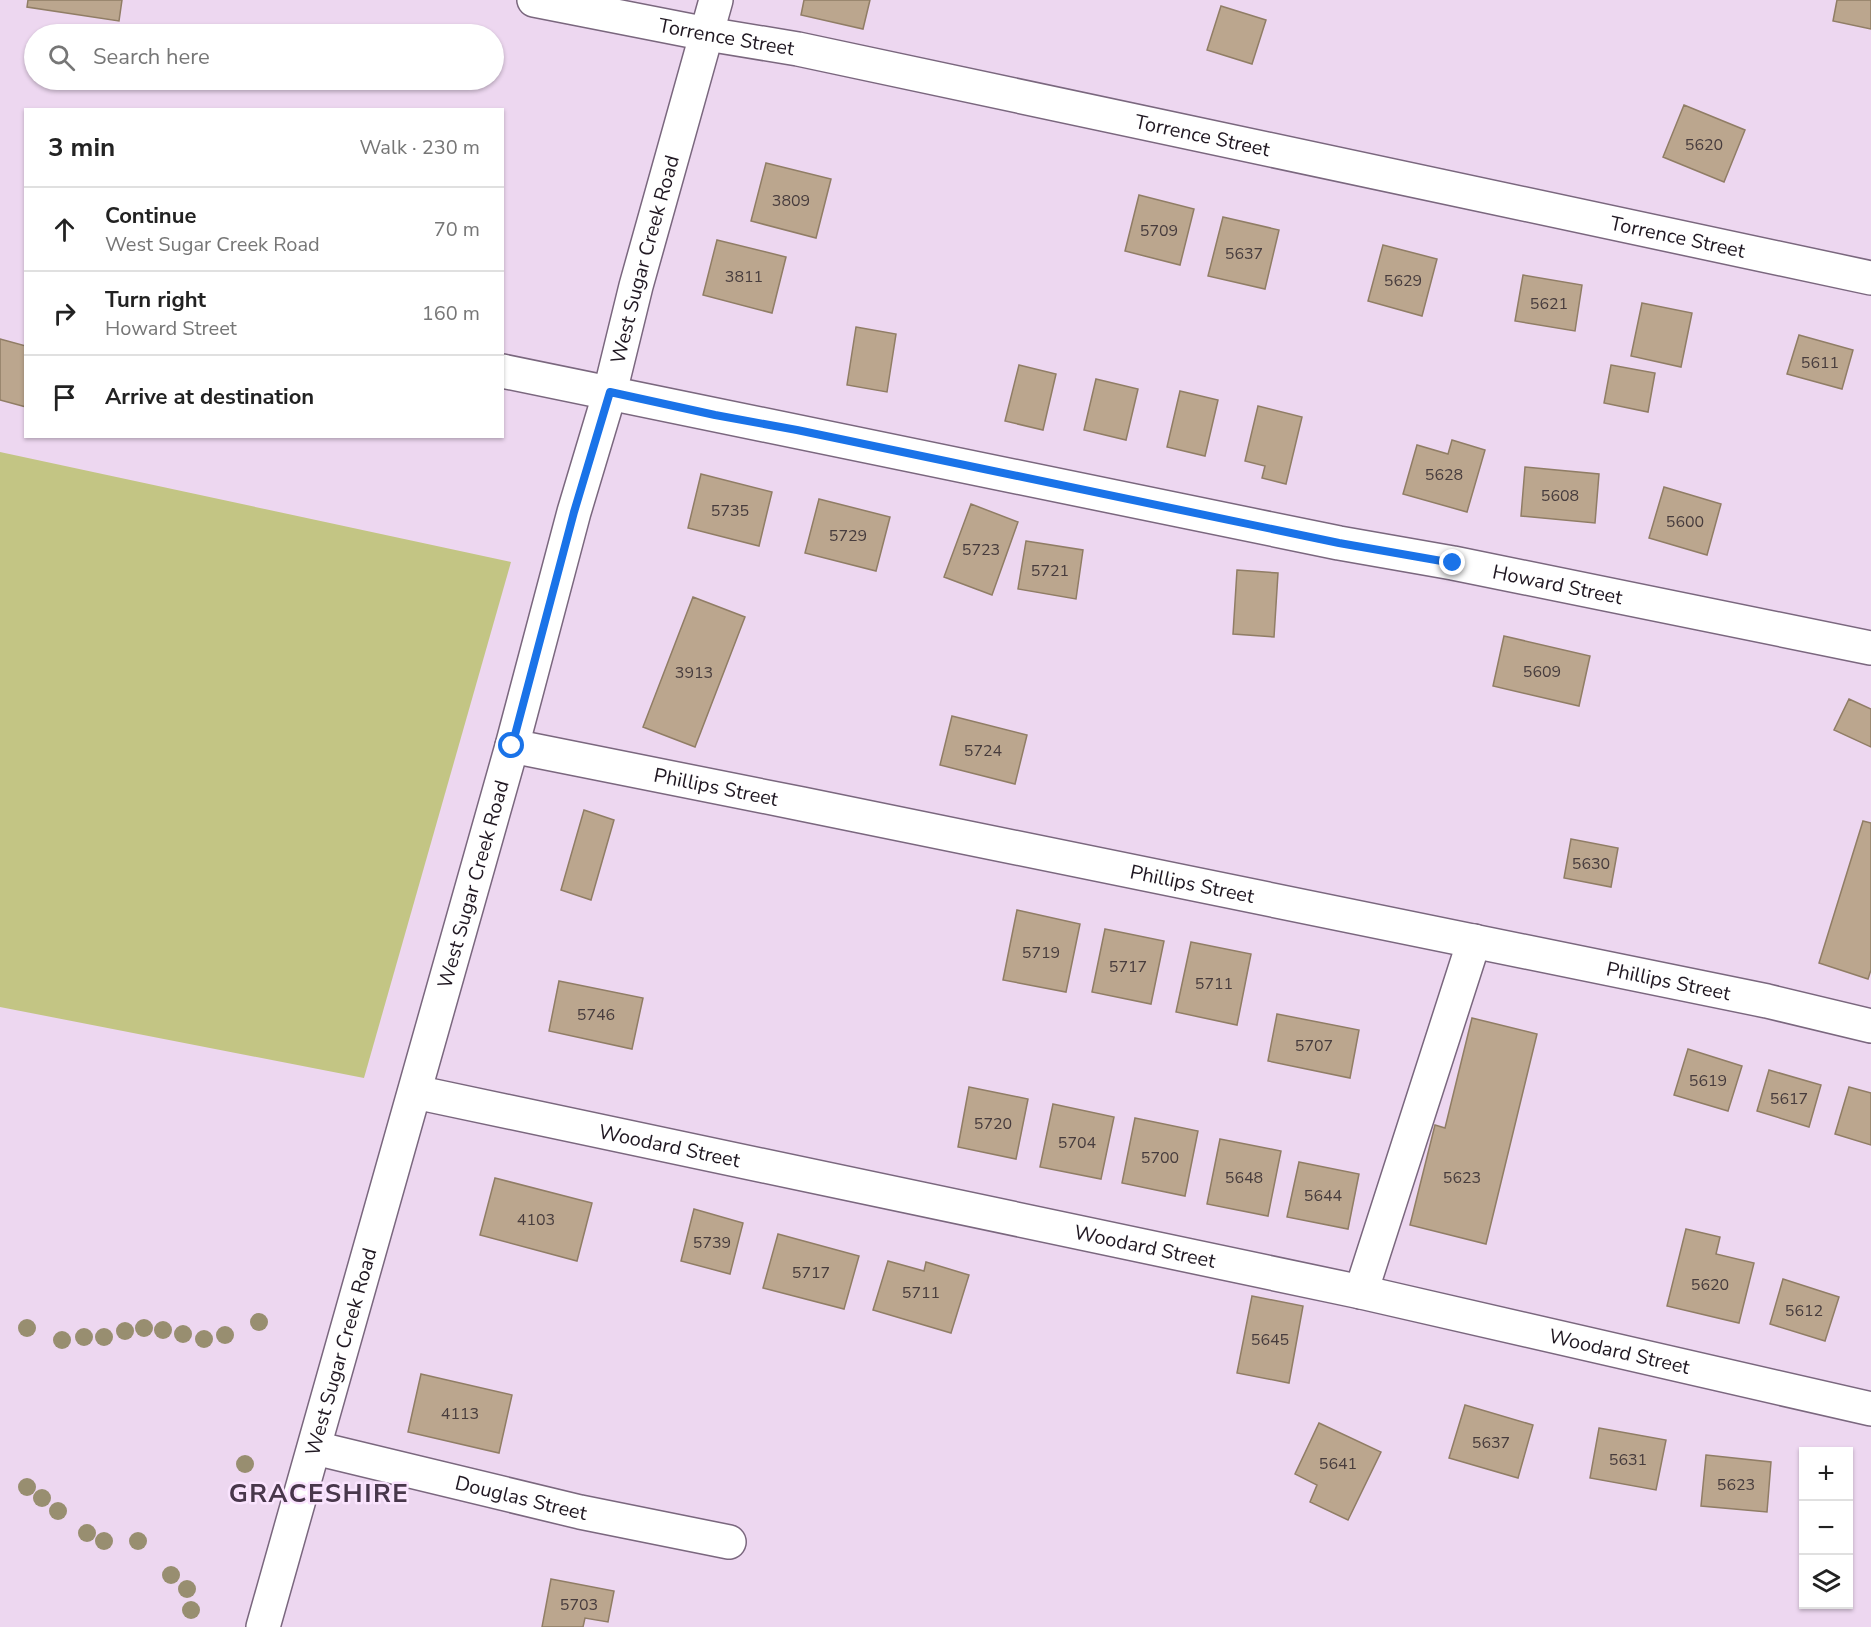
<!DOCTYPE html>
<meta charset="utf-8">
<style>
:root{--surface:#fff;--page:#f2f2f2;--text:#222;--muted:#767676;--line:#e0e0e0}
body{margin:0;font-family:"Nunito Sans",sans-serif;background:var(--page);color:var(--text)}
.controls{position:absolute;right:18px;bottom:18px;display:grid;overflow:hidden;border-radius:0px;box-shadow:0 2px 4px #0004}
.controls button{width:54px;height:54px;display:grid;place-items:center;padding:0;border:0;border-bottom:2px solid var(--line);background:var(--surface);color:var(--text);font:30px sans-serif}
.stop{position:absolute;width:18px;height:18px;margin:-14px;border:4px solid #1a73e8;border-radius:50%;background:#fff}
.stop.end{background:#1a73e8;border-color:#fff;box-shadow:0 2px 6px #0008}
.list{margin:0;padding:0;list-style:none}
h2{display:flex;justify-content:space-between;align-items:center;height:78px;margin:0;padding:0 24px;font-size:26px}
h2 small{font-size:20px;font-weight:400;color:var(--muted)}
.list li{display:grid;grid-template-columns:39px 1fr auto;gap:18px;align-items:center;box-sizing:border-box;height:84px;padding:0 24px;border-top:2px solid var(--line)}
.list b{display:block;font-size:22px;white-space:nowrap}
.list p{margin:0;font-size:20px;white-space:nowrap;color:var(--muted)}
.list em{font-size:20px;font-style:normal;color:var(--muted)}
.icon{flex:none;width:33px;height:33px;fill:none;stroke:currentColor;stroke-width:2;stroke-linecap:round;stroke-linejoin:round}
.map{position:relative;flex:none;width:1871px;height:1627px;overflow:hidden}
.search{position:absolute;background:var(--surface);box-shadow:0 2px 4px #0004;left:24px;top:24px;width:480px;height:66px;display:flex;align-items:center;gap:15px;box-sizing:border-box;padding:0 21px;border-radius:33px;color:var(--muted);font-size:22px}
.panel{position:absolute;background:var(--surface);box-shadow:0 2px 4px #0004;left:24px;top:108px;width:480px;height:330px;border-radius:0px}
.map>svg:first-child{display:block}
.green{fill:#c3c584}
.building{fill:#bba68e;stroke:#907d65;stroke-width:1.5}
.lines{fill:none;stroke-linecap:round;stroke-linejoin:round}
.minor-casing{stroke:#7a677e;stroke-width:36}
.major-casing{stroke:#7a677e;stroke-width:36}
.minor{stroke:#fff;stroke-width:33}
.major{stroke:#fff;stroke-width:33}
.tree{fill:#988e70}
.route{stroke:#1a73e8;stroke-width:8}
.labels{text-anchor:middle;stroke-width:5;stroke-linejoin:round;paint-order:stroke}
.number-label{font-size:16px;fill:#473c3d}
.street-label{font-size:20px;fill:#201822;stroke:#fae4fe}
.district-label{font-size:26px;font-weight:bold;letter-spacing:1.5px;fill:#48374b;stroke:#fae4fe}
</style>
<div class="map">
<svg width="1871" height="1627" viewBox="0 0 1871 1627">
<rect width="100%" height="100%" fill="#edd7f0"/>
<path class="green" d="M0 452 511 562 364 1078 0 1007Z"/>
<path class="building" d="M28 0H122L119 21 27 7Z
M804 0H870L863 29 801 15Z
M1837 0H1871V29L1833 21Z
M1221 6 1266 20 1252 64 1207 50Z
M1684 105 1745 130 1724 182 1663 157Z
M766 163 831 179 816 238 751 221Z
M1139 195 1194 209 1180 265 1125 251Z
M1223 217 1279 230 1265 289 1208 276Z
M717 240 786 257 772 313 703 295Z
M1383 245 1437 259 1422 316 1368 301Z
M1523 275 1582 285 1575 331 1515 321Z
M1642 303 1692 313 1681 367 1631 356Z
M856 327 896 334 887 392 847 385Z
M1799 335 1853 350 1842 389 1787 374Z
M0 339 26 346V407L0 400Z
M1019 365 1056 374 1043 430 1005 421Z
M1611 365 1655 373 1648 412 1604 403Z
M1096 379 1138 389 1126 440 1084 430Z
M1180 391 1218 400 1205 456 1167 447Z
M1258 406 1302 417 1286 484 1262 478 1265 466 1245 461Z
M1452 440 1485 450 1467 512 1403 494 1417 445 1448 454Z
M1525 467 1599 474 1595 523 1521 516Z
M701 474 772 492 759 546 688 528Z
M1664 487 1721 504 1707 555 1649 538Z
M819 499 890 517 876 571 805 553Z
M971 504 1018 522 992 595 944 577Z
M1026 541 1083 550 1076 599 1018 589Z
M1237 570 1278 573 1274 637 1233 634Z
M693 597 745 617 695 747 643 727Z
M1504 636 1590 656 1579 706 1493 686Z
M1849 699 1871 709V747L1834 730Z
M952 716 1027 735 1015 784 940 765Z
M584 810 614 820 591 900 561 890Z
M1863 821 1871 823V970L1868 979 1819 963Z
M1571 839 1618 848 1611 887 1564 878Z
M1017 910 1080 924 1066 992 1003 980Z
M1105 929 1164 941 1151 1004 1092 992Z
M1191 942 1251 954 1237 1025 1176 1012Z
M559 981 643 998 632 1049 549 1031Z
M1277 1014 1359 1030 1350 1078 1268 1061Z
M1472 1018 1537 1034 1486 1244 1410 1225 1435 1125 1445 1128Z
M1688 1049 1742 1066 1728 1111 1674 1095Z
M1769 1070 1821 1085 1809 1127 1757 1111Z
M969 1087 1028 1099 1016 1159 958 1147Z
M1849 1087 1871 1093V1145L1835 1134Z
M1053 1104 1114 1117 1101 1179 1040 1167Z
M1135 1118 1198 1131 1185 1196 1122 1183Z
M1220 1139 1281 1151 1268 1216 1207 1204Z
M1299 1162 1359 1174 1348 1229 1287 1217Z
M495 1178 592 1203 577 1261 480 1235Z
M694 1209 743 1223 730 1274 681 1261Z
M1686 1229 1720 1237 1716 1254 1754 1263 1739 1323 1667 1306Z
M778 1234 859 1256 844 1309 763 1288Z
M888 1261 924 1271 926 1262 969 1275 951 1333 873 1310Z
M1783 1279 1839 1297 1825 1341 1770 1324Z
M1252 1296 1303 1306 1289 1383 1237 1373Z
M421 1374 512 1395 499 1453 408 1432Z
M1465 1405 1533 1425 1518 1478 1449 1458Z
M1319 1423 1381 1452 1348 1520 1310 1502 1317 1485 1295 1474Z
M1599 1428 1666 1440 1656 1490 1590 1478Z
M1706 1455 1771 1462 1767 1512 1701 1506Z
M551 1579 614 1591 608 1622 585 1618 583 1627H542Z"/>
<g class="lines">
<g class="minor-casing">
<g id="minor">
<path id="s1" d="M534 0 707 34 798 49 1871 278"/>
<path id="s2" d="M502 371 1339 543 1453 563 1871 648"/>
<path id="s3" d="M512 746 802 804 1767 1001 1871 1026"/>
<path id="s4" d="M415 1092 1361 1292 1871 1409"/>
<path d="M1361 1292 1474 941"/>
<path id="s5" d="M315 1448 580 1512 729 1542"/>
</g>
</g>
<g class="major-casing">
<g id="major">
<path id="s6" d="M263 1627 512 746 574 512 610 392 636 286 716 0"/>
</g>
</g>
<use href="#minor" class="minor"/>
<use href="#major" class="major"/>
</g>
<g class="tree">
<circle cx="259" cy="1322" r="9"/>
<circle cx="27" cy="1328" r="9"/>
<circle cx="144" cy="1328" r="9"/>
<circle cx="163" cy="1330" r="9"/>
<circle cx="125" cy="1331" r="9"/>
<circle cx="183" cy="1334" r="9"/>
<circle cx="225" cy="1335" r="9"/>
<circle cx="84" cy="1337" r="9"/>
<circle cx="104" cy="1337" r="9"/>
<circle cx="204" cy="1339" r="9"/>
<circle cx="62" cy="1340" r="9"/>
<circle cx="245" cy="1464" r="9"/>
<circle cx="27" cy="1487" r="9"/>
<circle cx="42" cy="1498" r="9"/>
<circle cx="58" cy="1511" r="9"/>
<circle cx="87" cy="1533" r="9"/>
<circle cx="104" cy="1541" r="9"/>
<circle cx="138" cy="1541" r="9"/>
<circle cx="171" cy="1575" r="9"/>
<circle cx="187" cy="1589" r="9"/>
<circle cx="191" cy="1610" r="9"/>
</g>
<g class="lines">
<path class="route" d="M512 746 574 512 610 392 715 415 797 430 1339 543 1453 563"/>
</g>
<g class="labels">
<g class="number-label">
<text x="1704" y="150">5620</text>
<text x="791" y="206">3809</text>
<text x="1159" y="236">5709</text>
<text x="1244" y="259">5637</text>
<text x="744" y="282">3811</text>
<text x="1403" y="286">5629</text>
<text x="1549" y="309">5621</text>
<text x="1820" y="368">5611</text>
<text x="1444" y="480">5628</text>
<text x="1560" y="501">5608</text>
<text x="730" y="516">5735</text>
<text x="1685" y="527">5600</text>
<text x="848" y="541">5729</text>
<text x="981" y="555">5723</text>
<text x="1050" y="576">5721</text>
<text x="1542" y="677">5609</text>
<text x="694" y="678">3913</text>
<text x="983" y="756">5724</text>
<text x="1591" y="869">5630</text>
<text x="1041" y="958">5719</text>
<text x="1128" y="972">5717</text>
<text x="1214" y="989">5711</text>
<text x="596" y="1020">5746</text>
<text x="1314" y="1051">5707</text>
<text x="1708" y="1086">5619</text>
<text x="1789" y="1104">5617</text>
<text x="993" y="1129">5720</text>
<text x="1077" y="1148">5704</text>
<text x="1160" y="1163">5700</text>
<text x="1244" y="1183">5648</text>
<text x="1462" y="1183">5623</text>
<text x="1323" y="1201">5644</text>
<text x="536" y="1225">4103</text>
<text x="712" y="1248">5739</text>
<text x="811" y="1278">5717</text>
<text x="1710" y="1290">5620</text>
<text x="921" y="1298">5711</text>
<text x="1804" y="1316">5612</text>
<text x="1270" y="1345">5645</text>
<text x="460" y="1419">4113</text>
<text x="1491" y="1448">5637</text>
<text x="1628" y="1465">5631</text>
<text x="1338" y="1469">5641</text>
<text x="1736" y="1490">5623</text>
<text x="579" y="1610">5703</text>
</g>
<g class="street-label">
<text dy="7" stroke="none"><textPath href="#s1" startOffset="196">Torrence Street</textPath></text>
<text dy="7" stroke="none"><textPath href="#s1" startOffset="682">Torrence Street</textPath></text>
<text dy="7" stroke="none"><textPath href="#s1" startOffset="1168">Torrence Street</textPath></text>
<text dy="7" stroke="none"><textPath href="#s6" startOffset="1420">West Sugar Creek Road</textPath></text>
<text dy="7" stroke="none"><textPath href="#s2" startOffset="1077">Howard Street</textPath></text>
<text dy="7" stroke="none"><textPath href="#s3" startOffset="208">Phillips Street</textPath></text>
<text dy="7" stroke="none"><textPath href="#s3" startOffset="694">Phillips Street</textPath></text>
<text dy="7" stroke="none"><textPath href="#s6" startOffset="772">West Sugar Creek Road</textPath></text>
<text dy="7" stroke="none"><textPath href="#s3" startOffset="1180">Phillips Street</textPath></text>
<text dy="7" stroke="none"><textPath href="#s4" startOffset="260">Woodard Street</textPath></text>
<text dy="7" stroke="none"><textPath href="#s4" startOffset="746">Woodard Street</textPath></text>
<text dy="7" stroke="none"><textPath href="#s4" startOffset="1232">Woodard Street</textPath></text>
<text dy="7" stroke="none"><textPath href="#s6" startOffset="286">West Sugar Creek Road</textPath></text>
<text dy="7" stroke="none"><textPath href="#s5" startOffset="212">Douglas Street</textPath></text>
</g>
<g class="district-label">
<text x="319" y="1502">GRACESHIRE</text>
</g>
</g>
</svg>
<div class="controls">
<button>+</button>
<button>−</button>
<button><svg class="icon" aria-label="layers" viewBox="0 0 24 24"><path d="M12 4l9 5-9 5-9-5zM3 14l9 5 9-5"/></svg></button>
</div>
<div class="stop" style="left:512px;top:746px"></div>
<div class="stop end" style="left:1453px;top:563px"></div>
<div class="search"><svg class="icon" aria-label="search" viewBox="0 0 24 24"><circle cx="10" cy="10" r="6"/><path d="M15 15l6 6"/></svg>Search here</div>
<section class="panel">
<h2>3 min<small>Walk · 230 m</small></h2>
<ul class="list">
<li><svg class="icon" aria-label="ahead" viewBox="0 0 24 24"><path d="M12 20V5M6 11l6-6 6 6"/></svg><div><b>Continue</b><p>West Sugar Creek Road</p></div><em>70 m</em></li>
<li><svg class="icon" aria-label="right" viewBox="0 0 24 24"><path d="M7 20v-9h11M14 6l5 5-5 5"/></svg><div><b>Turn right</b><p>Howard Street</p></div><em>160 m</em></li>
<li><svg class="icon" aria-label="arrive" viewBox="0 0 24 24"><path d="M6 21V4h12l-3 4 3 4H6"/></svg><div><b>Arrive at destination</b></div></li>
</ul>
</section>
</div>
